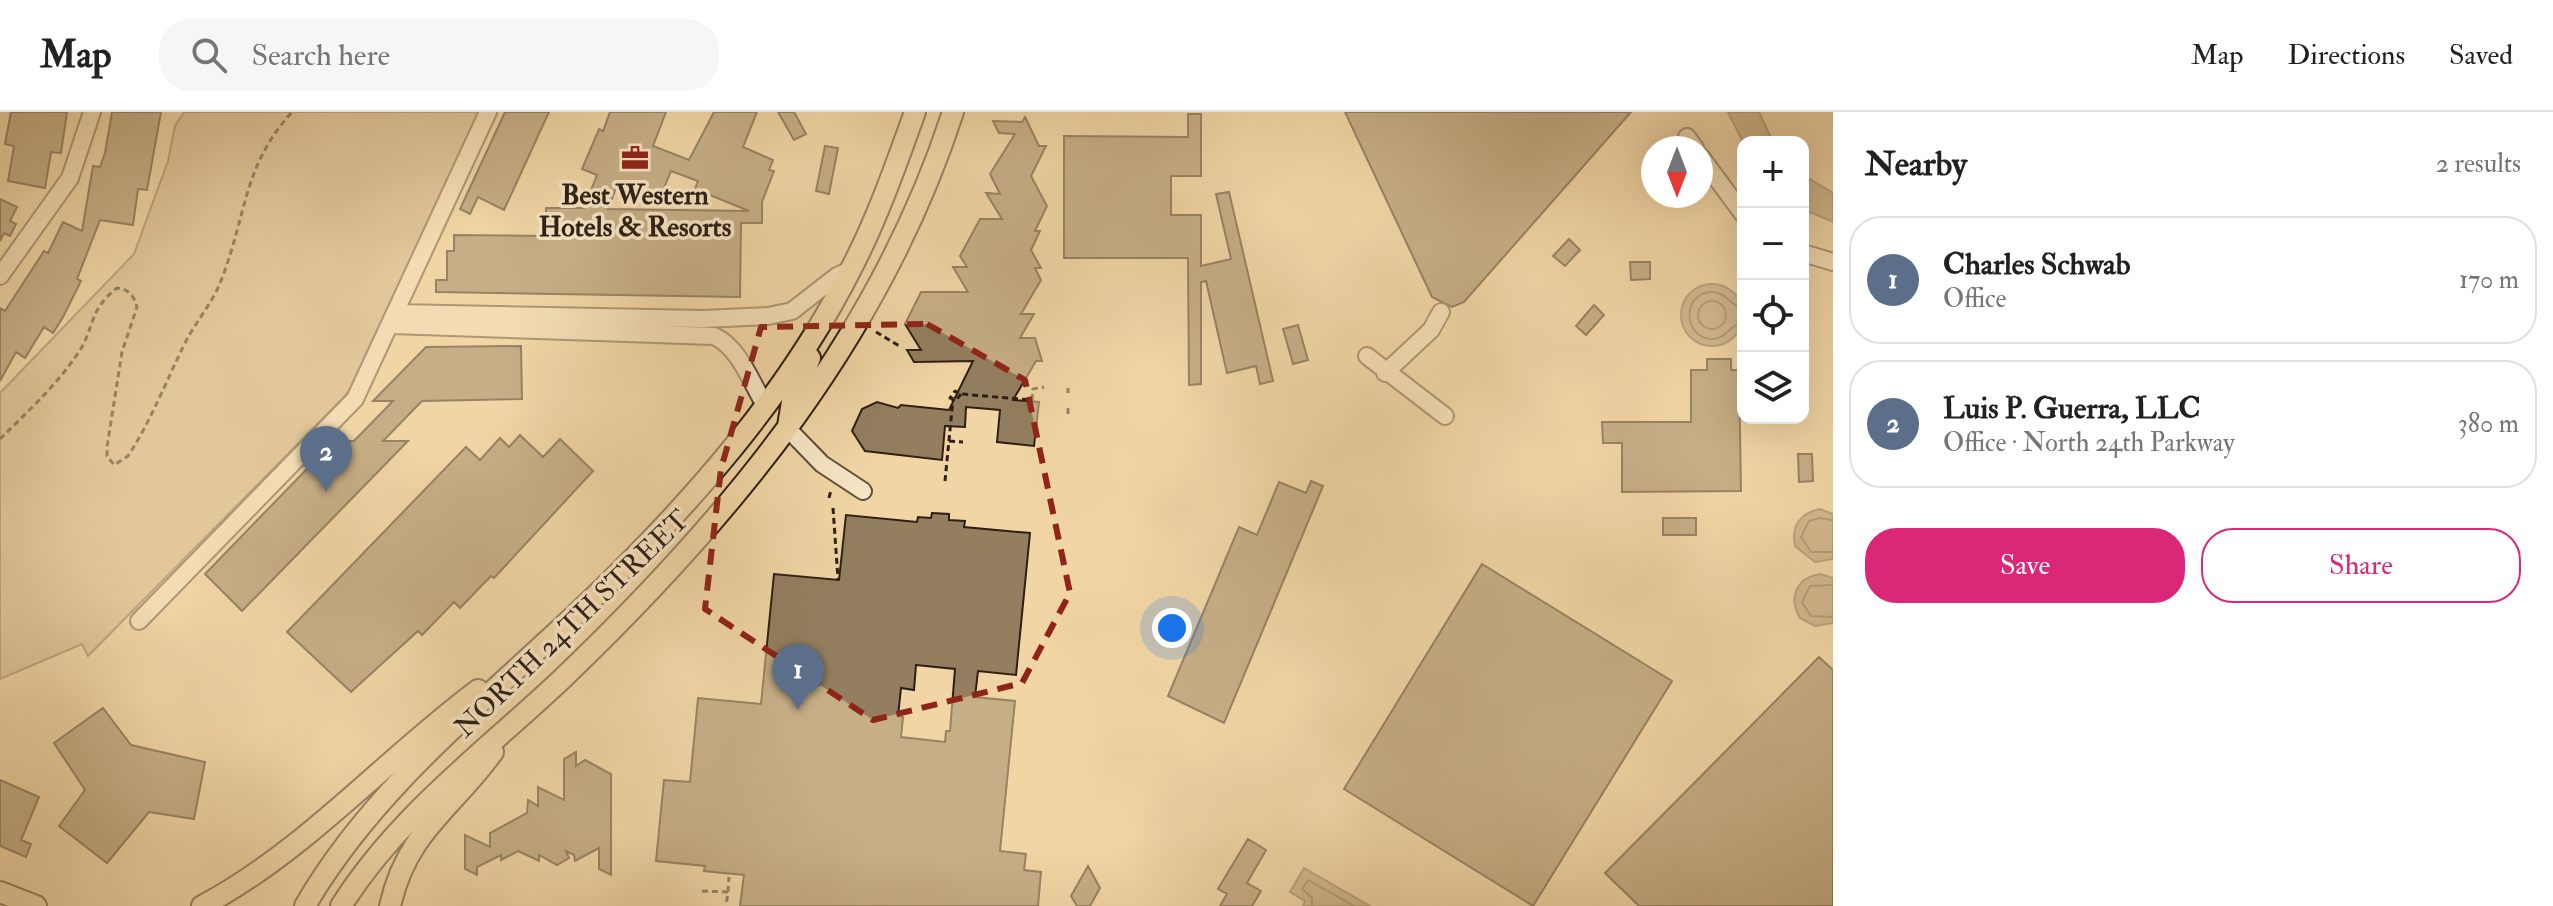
<!DOCTYPE html>
<meta charset="utf-8">
<style>
:root{--surface:#fff;--page:#f6f6f6;--text:#202124;--muted:#757577;--line:#e0e0e0;--accent:#db2777}
body{margin:0;font-family:"IM FELL Double Pica",serif;background:var(--page);color:var(--text)}
.controls{position:absolute;right:24px;top:24px;display:grid;overflow:hidden;border-radius:16px;box-shadow:0 8px 32px #0002}
.controls button{width:72px;height:72px;display:grid;place-items:center;padding:0;border:0;border-bottom:2px solid var(--line);background:var(--surface);color:var(--text);font:40px sans-serif}
.compass{position:absolute;left:1641px;top:24px;width:72px;height:72px;border-radius:50%;background:var(--surface);box-shadow:0 8px 32px #0002;rotate:180deg}
.you{position:absolute;left:1172px;top:516px;width:28px;height:28px;margin:-20px;border:6px solid #fff;border-radius:50%;background:#1a73e8;box-shadow:0 0 0 12px #1a73e833}
.badge{display:grid;place-items:center;width:52px;height:52px;border-radius:50%;background:var(--accent);color:#fff;font-size:26px;font-weight:700}
.pin{position:absolute;translate:-50% -66px;filter:drop-shadow(0 2px 4px #0008)}
.pin::after{content:'';position:absolute;top:42px;width:28px;height:24px;background:inherit;clip-path:polygon(0 0,100% 0,50% 100%)}
.list{margin:0;padding:0;list-style:none}
h2{display:flex;justify-content:space-between;align-items:center;height:104px;margin:0;padding:0 32px;font-size:34px}
h2 small{font-size:26px;font-weight:400;color:var(--muted)}
.list li{display:grid;grid-template-columns:52px 1fr auto;gap:24px;align-items:center;box-sizing:border-box;height:128px;margin:0 16px 16px;padding:0 16px;border:2px solid var(--line);border-radius:32px}
.list b{display:block;font-size:30px;white-space:nowrap}
.list p{margin:0;font-size:26px;white-space:nowrap;color:var(--muted)}
.list em{font-size:26px;font-style:normal;color:var(--muted)}
.actions{display:flex;gap:16px;padding:24px 32px}
.actions a{flex:1;padding:18px 0;border:2px solid var(--accent);border-radius:32px;text-align:center;font-size:28px;color:var(--accent)}
.actions .main{background:var(--accent);color:#fff}
.icon{flex:none;width:44px;height:44px;fill:none;stroke:currentColor;stroke-width:2;stroke-linecap:round;stroke-linejoin:round}
.map{position:relative;flex:none;width:1833px;height:794px;overflow:hidden}
header{display:flex;align-items:center;gap:48px;box-sizing:border-box;height:112px;padding:0 40px;background:var(--surface);border-bottom:2px solid var(--line)}
header strong{font-size:38px}
nav{display:flex;gap:44px;margin-inline-start:auto;font-size:28px}
.search{width:560px;height:72px;background:var(--page);display:flex;align-items:center;gap:20px;box-sizing:border-box;padding:0 28px;border-radius:32px;color:var(--muted);font-size:30px}
main{display:flex}
aside{flex:1;background:var(--surface)}
.map>svg:first-child{display:block}
.green{fill:#d0b68c;stroke:#7e6a50;stroke-width:2}
.water{fill:#ae9774;stroke:#7a674e;stroke-width:2}
.lines{fill:none;stroke-linecap:round;stroke-linejoin:round}
.shore{stroke:#6e5b44;stroke-width:2}
.building{fill:#937e5f;stroke:#2d1f14;stroke-width:2;fill-rule:evenodd}
.minor-casing{stroke:#5e4c38;stroke-width:20}
.major-casing{stroke:#2d1f14;stroke-width:24}
.path{stroke:#2d1f14;stroke-width:3;stroke-dasharray:6 4;stroke-linecap:butt}
.minor{stroke:#f6e4c4;stroke-width:16}
.major{stroke:#f1d5a5;stroke-width:20}
.marked{fill:none;stroke:#8f2418;stroke-width:6;stroke-dasharray:16 10;stroke-linejoin:round}
.labels{text-anchor:middle;stroke-width:7;stroke-linejoin:round;paint-order:stroke}
.poi-label{font-size:28px;font-weight:bold;fill:#2d1f14;stroke:#f6e4c4}
.street-label{font-size:28px;fill:#2d1f14;stroke:#f6e4c4}
</style>
<header>
<strong>Map</strong>
<div class="search"><svg class="icon" aria-label="search" viewBox="0 0 24 24"><circle cx="10" cy="10" r="6"/><path d="M15 15l6 6"/></svg>Search here</div>
<nav><a>Map</a><a>Directions</a><a>Saved</a></nav>
</header>
<main>
<div class="map">
<svg width="1833" height="794" viewBox="0 0 1833 794">
<rect width="100%" height="100%" fill="#f1d5a5"/>
<filter id="stains"><feTurbulence type="fractalNoise" baseFrequency=".0025" numOctaves="4"/><feColorMatrix values="0 0 0 0 .2 0 0 0 0 .09 0 0 0 0 .02 0 0 0 .5 -.17"/></filter>
<radialGradient id="worn" r=".72"><stop offset=".6" stop-color="#630" stop-opacity="0"/><stop offset="1" stop-color="#630" stop-opacity=".3"/></radialGradient>
<path class="green" d="M184 0H479L361 264 344 285 88 544 82 532 0 567V281L134 142 168 49 175 14Z"/>
<path class="water" d="M1728 0H1759L1773 30H1743Z
M1803 63 1833 81V110L1803 97Z
M1681 203a31 31 0 1 1 62 0a31 31 0 1 1-62 0Z
M1820 397 1833 402V447L1815 450 1795 434C1791 414 1800 401 1820 397Z
M1820 462 1833 466V511L1815 514 1800 506C1788 486 1796 466 1820 462Z
M1304 756 1370 794H1303L1305 789 1290 780Z"/>
<g class="lines">
<path class="shore" d="M1698 203a14 14 0 1 1 28 0a14 14 0 1 1-28 0Z
M1743 196C1730 194 1726 179 1710 180 1682 182 1683 225 1711 227 1726 228 1730 212 1743 210
M1833 408 1820 406 1809 409 1801 425 1811 440H1833
M1833 473 1810 474 1802 490 1811 504 1833 505
M1312 794V786L1302 777 1308 768 1354 794"/>
</g>
<path class="building" d="M11 0H67L61 41 51 40 45 76 8 69 14 34 5 32Z
M112 0H161L147 78 138 77 133 113 100 108 77 167 81 169 63 205 53 221 44 215 25 246 16 240 0 269V196L5 199 44 139 48 141 63 110 82 119 93 54 100 55 105 41Z
M505 0H549L504 98 478 85 470 102 460 97Z
M610 0H666L653 34 689 48 714 0H757L743 35 773 48 769 58 774 59 762 90V111H741L740 185 436 180V168H447V139H454V123L546 124V96H584L597 63 582 57 599 17 603 19ZM671 59 698 69 695 77 749 99 608 97 618 71 659 88Z
M778 0H794L806 22 794 28Z
M1345 0H1631L1464 190 1452 195 1432 185Z
M1188 2H1201V64H1171V103H1201V154L1231 147 1216 82 1229 80 1273 269 1260 272 1256 254 1227 261 1206 169 1201 170V272L1189 273 1188 146H1064V24L1188 25Z
M1025 5 1039 34H1046L1031 64 1047 94 1035 119H1040L1031 138 1041 156H1035L1041 168 1021 202H1034L1020 226H1035L1042 249H1036L1013 288 1039 290 1034 334 997 330 1000 298 966 295 965 315 945 314 942 348 865 339 852 319 862 297 877 290 898 296 901 293 949 298 973 249 914 250 907 238H921L905 212 921 180H968L953 155H967L960 144 980 107H1002L986 81 1000 82 990 62 1015 22 999 21 993 9 1022 10Z
M825 34 838 36 829 82 816 79Z
M0 87 17 95 10 109 16 112 10 124 4 121 0 129Z
M1569 127 1580 138 1565 154 1553 144Z
M1630 150H1650V167L1631 168Z
M1594 193 1604 203 1586 223 1576 214Z
M1298 213 1308 248 1293 252 1283 217Z
M521 234 522 287 422 289 383 329H408L242 499 205 462 334 329H354L393 289H373L426 235Z
M1707 247H1731V258H1739L1741 379 1622 380V331H1603L1602 310H1691V258H1707Z
M520 323 543 345 560 327 593 359 494 466 491 464 460 496 454 490 422 523 418 519 351 580 287 520 466 335 480 348 500 326 509 335Z
M1798 342H1812L1813 369 1799 370Z
M1311 369 1323 374 1224 611 1168 584 1239 415 1257 423 1279 370 1306 381Z
M932 401 949 402V408L965 409 964 415 1030 421 1016 563 978 559 975 585 1015 589 1000 739 1026 742 1024 758 1041 760 1038 794H740L744 763 704 759 705 754 656 749 664 668 690 670 698 586 761 592 774 462 839 468 846 403 917 410 918 405 931 406ZM916 553 955 557 950 619H946L945 630 901 625 903 605 898 604 901 576 914 578Z
M1663 406H1696V423H1663Z
M1482 452 1672 569 1533 794 1344 677Z
M1819 545 1833 558V794H1639L1605 761Z
M103 596 131 633 205 650 194 707 149 700 107 751 59 714 85 678 54 631Z
M576 640V654L585 648 611 662V763L599 757V736L575 749 574 743 566 739 569 746 557 753 539 743V749L518 739 501 748V743L477 755V763L465 757V723L490 735V721L527 701 528 688 538 694V675L564 688V647Z
M0 668 39 685 21 728 31 732 26 745 0 734Z
M1248 727 1266 738 1247 771 1261 779 1252 794H1220L1227 782 1218 777Z
M1088 754 1100 776 1090 794H1077L1071 784Z"/>
<g class="lines">
<g class="minor-casing">
<path id="minor" d="M1687 25 1695 36
M1701 45 1743 102
M1803 141 1833 150
M0 164 70 66 92 0
M397 201 703 207 768 204 792 199 837 164 850 158
M391 213 714 224C739 235 751 270 765 293
M1367 244 1445 304
M1385 261 1431 218 1441 200
M788 317 822 352 863 379
M139 509 355 287 488 0"/>
</g>
<g class="major-casing">
<path id="major" d="M788 314 792 290 810 246
M0 780 36 794
M202 794C306 739 384 648 478 578
M305 794C374 674 491 584 590 489 690 393 788 282 851 157 877 107 896 53 915 0
M341 794C399 702 486 639 563 566 732 404 880 225 953 0
M390 794C407 719 451 698 493 640"/>
</g>
<path class="path" d="M876 220 901 235
M1068 276V281
M961 282 957 287 950 286 955 279 961 282 1032 288 1033 277 1044 275
M1068 296V303
M0 327C26 301 55 275 76 244 95 219 87 199 117 176 129 177 134 184 137 195L122 240 107 335V344L114 353 128 344C151 309 167 267 186 229 197 208 214 189 222 166 247 101 243 54 292 0
M949 329 963 330
M945 369 953 287
M829 386 831 378
M833 396 838 467
M702 779 728 780 726 794
M728 780 729 765"/>
<use href="#minor" class="minor"/>
<use href="#major" class="major"/>
</g>
<path d="M0 0H1833V794H0ZM927 212 1025 268 1070 481 1022 571 873 608 705 497 721 357 761 215Z" fill="#f1d5a5" fill-opacity=".55" fill-rule="evenodd"/>
<path class="marked" d="M927 212 1025 268 1070 481 1022 571 873 608 705 497 721 357 761 215Z"/>
<defs>
<g id="office-bare" transform="scale(2.16)"><path d="M-6-3h4V-5.5h4V-3h4V5H-6ZM-1-4.5V-3h2v-1.5ZM-6 0V1H6V0Z" fill="#8f2418" stroke="#f6e4c4" stroke-width="2.5" paint-order="stroke"/></g>
</defs>
<g fill-rule="evenodd">
<use href="#office-bare" x="635" y="46"/>
</g>
<g class="labels">
<g class="poi-label">
<text x="635" y="92">Best Western<tspan x="635" dy="32">Hotels &amp; Resorts</tspan></text>
</g>
<g class="street-label">
<text transform="translate(571 511) rotate(-44)" y="10">NORTH 24TH STREET</text>
</g>
</g>
<rect width="100%" height="100%" filter="url(#stains)"/>
<rect width="100%" height="100%" fill="url(#worn)"/>
</svg>
<div class="controls">
<button>+</button>
<button>−</button>
<button><svg class="icon" aria-label="locate" viewBox="0 0 24 24"><circle cx="12" cy="12" r="6"/><path d="M12 2v4M12 18v4M2 12h4M18 12h4"/></svg></button>
<button><svg class="icon" aria-label="layers" viewBox="0 0 24 24"><path d="M12 4l9 5-9 5-9-5zM3 14l9 5 9-5"/></svg></button>
</div>
<svg class="compass" viewBox="-18 -18 36 36"><path d="M0-13l5 13h-10z" fill="#e53935"/><path d="M0 13l5-13h-10z" fill="#757577"/></svg>
<div class="you"></div>
<div class="pin badge" style="left:798px;top:598px;background:#5c6f8a">1</div>
<div class="pin badge" style="left:326px;top:380px;background:#5c6f8a">2</div>
</div>
<aside>
<h2>Nearby<small>2 results</small></h2>
<ul class="list">
<li><span class="badge" style="background:#5c6f8a">1</span><div><b>Charles Schwab</b><p>Office</p></div><em>170 m</em></li>
<li><span class="badge" style="background:#5c6f8a">2</span><div><b>Luis P. Guerra, LLC</b><p>Office · North 24th Parkway</p></div><em>380 m</em></li>
</ul>
<div class="actions"><a class="main">Save</a><a>Share</a></div>
</aside>
</main>
